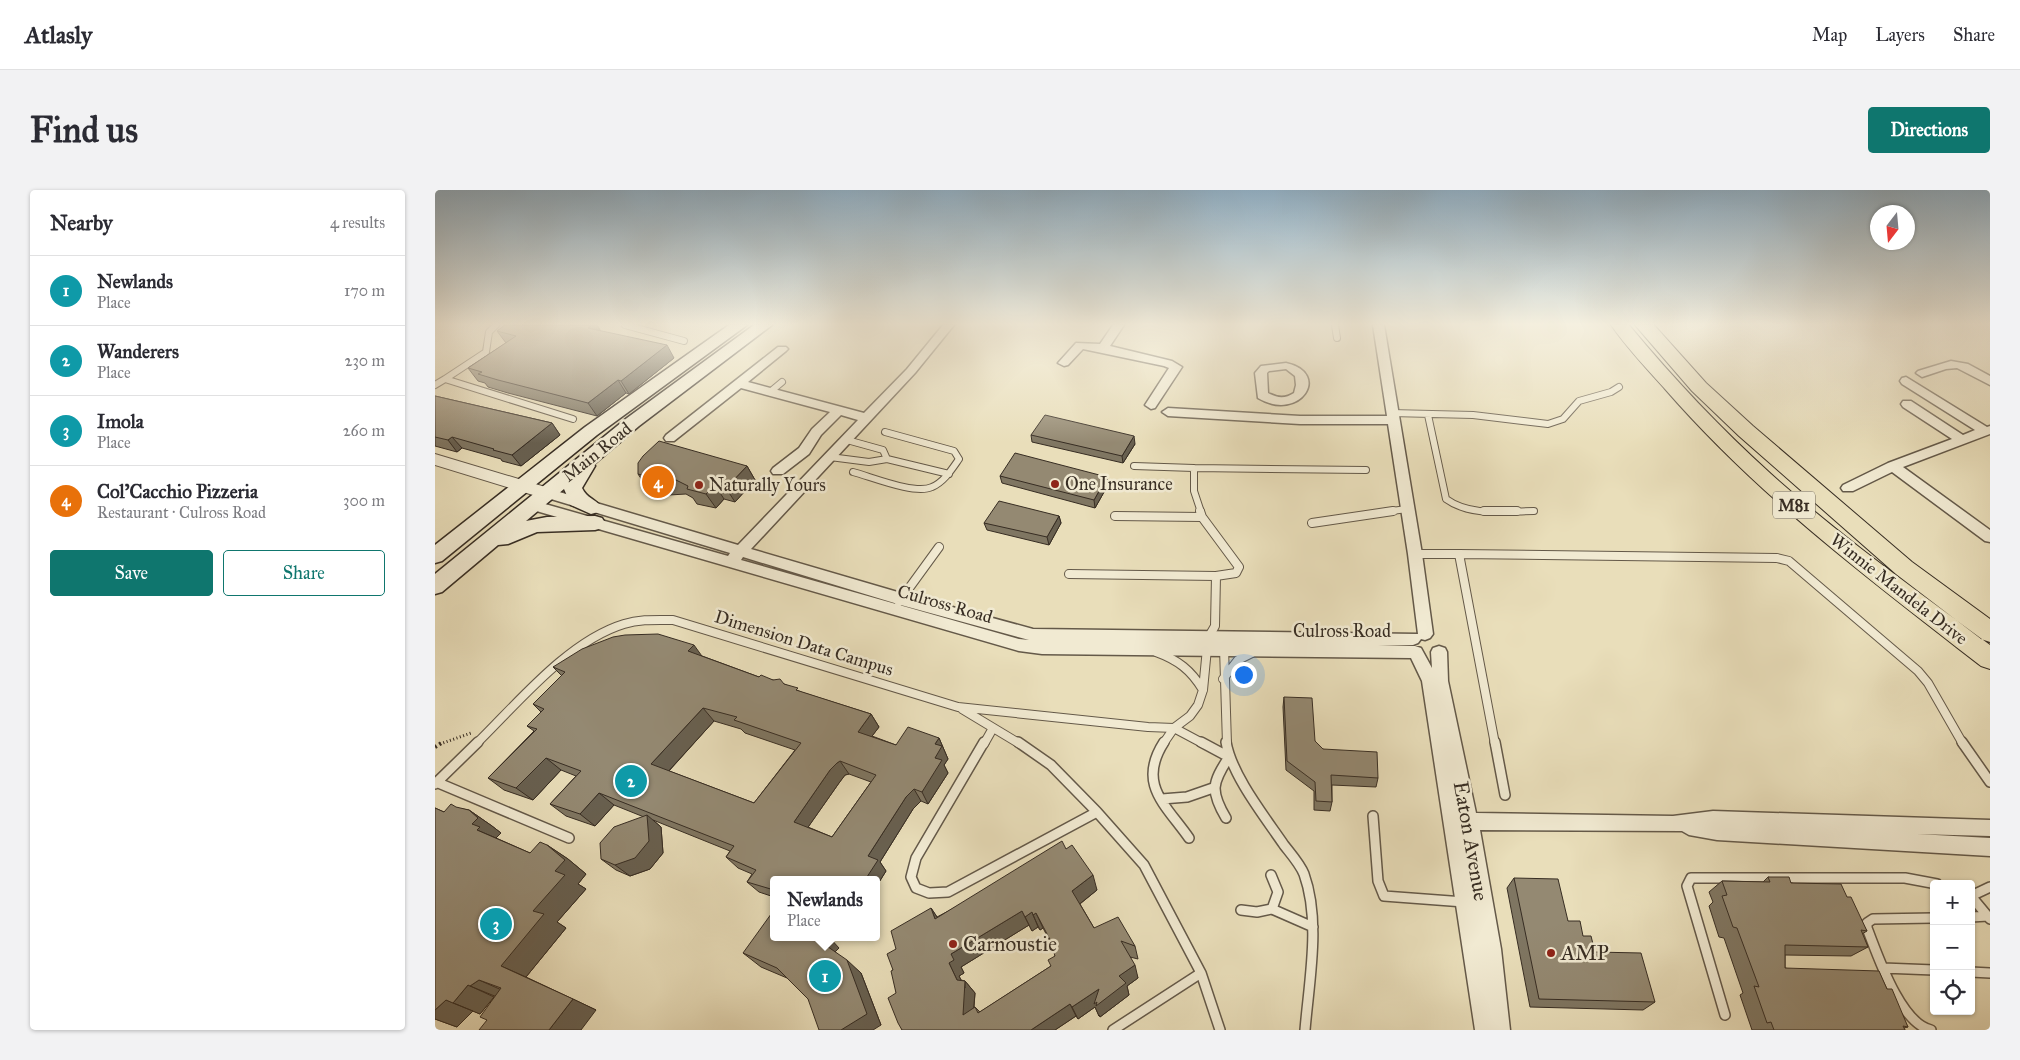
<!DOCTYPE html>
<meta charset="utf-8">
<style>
:root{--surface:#fff;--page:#f2f2f3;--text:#2b2b33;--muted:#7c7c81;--line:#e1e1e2;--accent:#0f766e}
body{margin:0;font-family:"IM FELL Great Primer",serif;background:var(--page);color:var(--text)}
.controls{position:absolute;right:15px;bottom:15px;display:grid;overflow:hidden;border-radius:5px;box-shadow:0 1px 4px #0004}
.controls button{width:45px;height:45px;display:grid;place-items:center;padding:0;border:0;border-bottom:1px solid var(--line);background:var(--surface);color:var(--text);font:25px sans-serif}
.compass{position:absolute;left:1435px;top:15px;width:45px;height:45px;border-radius:50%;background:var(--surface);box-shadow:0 1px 4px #0004;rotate:196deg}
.you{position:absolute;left:808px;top:484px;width:18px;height:18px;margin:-12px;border:4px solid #fff;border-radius:50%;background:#1a73e8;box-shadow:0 0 0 8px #1a73e833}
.badge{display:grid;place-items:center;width:32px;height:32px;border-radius:50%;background:var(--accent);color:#fff;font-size:16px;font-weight:700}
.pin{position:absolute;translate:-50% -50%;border:2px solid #fff;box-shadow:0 1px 5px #0006}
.popup{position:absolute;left:335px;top:686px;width:110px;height:65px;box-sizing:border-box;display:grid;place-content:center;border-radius:5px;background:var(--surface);filter:drop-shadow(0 1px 4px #0005);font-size:16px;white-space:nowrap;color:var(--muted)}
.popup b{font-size:19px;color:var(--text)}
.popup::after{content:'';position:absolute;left:50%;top:100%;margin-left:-10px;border:10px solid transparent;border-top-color:var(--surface)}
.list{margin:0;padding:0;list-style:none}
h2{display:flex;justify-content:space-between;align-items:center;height:65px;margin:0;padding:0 20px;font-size:21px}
h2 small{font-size:16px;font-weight:400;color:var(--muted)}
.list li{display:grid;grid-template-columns:32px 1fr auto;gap:15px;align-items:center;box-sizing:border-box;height:70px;padding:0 20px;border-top:1px solid var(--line)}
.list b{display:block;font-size:19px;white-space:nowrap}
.list p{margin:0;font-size:16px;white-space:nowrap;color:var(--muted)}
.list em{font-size:16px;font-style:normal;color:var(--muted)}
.actions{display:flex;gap:10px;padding:15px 20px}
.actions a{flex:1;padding:11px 0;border:1px solid var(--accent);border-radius:5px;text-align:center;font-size:18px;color:var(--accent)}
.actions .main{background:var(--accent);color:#fff}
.icon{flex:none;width:28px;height:28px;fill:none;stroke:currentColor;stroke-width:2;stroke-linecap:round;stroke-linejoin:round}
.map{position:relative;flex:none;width:1555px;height:840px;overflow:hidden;border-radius:5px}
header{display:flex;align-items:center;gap:30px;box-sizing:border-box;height:70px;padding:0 25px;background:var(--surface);border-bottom:1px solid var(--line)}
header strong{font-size:24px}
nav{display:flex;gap:28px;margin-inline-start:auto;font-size:18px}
.intro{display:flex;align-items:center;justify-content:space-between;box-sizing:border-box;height:120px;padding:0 30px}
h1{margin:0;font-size:35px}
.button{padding:12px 22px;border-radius:5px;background:var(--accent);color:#fff;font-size:18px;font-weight:700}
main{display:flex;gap:30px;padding:0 30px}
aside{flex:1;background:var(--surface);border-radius:5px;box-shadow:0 1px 4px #0004}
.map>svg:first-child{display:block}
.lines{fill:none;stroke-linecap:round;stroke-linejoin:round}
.service-far2-casing{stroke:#645949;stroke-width:8}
.service-far1-casing{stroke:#645949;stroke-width:10}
.service-casing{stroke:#645949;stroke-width:12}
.minor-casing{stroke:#645949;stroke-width:3}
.tertiary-casing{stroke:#645949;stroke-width:2}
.secondary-casing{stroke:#372d23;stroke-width:3}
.primary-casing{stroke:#372d23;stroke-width:2}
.path-far1{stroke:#372d23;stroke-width:3;stroke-dasharray:1 2.5;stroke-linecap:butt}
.path{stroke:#372d23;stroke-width:4;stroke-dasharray:2 3;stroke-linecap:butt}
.service-far2{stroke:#f1ead2;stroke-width:6}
.service-far1{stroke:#f1ead2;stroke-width:8}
.service{stroke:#f1ead2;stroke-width:9}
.minor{fill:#f1ead2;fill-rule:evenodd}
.tertiary{fill:#f1ead2;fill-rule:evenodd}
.secondary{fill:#f1ead2;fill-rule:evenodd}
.primary{fill:#e9deba;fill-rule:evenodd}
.wall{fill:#7f7662;stroke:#372d23;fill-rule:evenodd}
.shaded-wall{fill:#686050;stroke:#372d23}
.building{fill:#948972;stroke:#372d23;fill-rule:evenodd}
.poi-dot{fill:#8f2418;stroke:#f1ead2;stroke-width:2}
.labels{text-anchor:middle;stroke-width:5;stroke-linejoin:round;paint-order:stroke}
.shield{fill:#f1ead2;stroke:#6f6658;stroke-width:1}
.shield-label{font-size:16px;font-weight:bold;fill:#372d23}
.street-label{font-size:18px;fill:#372d23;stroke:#f1ead2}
.poi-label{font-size:18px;fill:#372d23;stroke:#f1ead2;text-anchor:start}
.near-street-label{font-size:21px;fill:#372d23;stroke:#f1ead2}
.near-poi-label{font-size:21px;fill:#372d23;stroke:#f1ead2;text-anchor:start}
</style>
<header>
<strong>Atlasly</strong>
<nav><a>Map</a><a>Layers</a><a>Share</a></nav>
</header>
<div class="intro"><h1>Find us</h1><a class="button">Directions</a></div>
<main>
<aside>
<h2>Nearby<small>4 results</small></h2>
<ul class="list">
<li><span class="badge" style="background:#0f9aa8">1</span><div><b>Newlands</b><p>Place</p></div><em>170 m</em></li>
<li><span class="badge" style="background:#0f9aa8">2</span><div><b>Wanderers</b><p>Place</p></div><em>230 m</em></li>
<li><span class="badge" style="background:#0f9aa8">3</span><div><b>Imola</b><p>Place</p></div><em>260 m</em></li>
<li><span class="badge" style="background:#e8710a">4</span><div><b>Col'Cacchio Pizzeria</b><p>Restaurant · Culross Road</p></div><em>300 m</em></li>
</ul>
<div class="actions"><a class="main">Save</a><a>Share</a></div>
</aside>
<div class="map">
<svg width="1555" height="840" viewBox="0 0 1555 840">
<rect width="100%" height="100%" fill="#e9deba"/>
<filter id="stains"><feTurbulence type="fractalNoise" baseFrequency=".004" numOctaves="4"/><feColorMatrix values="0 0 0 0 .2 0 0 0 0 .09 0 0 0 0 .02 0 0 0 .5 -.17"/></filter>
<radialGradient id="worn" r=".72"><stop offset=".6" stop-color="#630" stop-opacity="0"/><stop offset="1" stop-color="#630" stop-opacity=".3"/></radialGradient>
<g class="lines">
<g class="service-far2-casing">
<path id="service-far2" d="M190 135 249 151
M900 135 902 148
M10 189 51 162 54 142 61 135
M0 195 10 189 138 229
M335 202 347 192
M956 223 1038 225 1113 234 1128 229 1144 211 1176 202 1184 197
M993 225 1011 309C1036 327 1070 321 1099 321
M412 250 448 260 452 269
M395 267 434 272 452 269 514 284
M699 276 759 278
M418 282C437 287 480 305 497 297 509 292 517 279 524 269L519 261 450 242
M766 322 759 301V278L931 280
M949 322 972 319"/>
</g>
<g class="service-far1-casing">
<path id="service-far1" d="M765 321 767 327 804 377 801 383 781 386
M1049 321H1082
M680 326 767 327
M877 333 958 321
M980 364H1024
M464 412 504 357
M789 458 792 554
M721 462C743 470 756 480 768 500
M788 489 803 470 817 463
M527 519 585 554
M41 554C82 514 133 451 189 434 205 429 221 430 238 430L523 517 713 537 739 538 755 526 763 515 768 500 773 448 780 436 781 386 634 384
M549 554 558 538
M728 554 739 538 769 554
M1060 554 1024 364 1342 368 1354 371 1483 481 1493 493 1528 554"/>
</g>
<g class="service-casing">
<path id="service" d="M549 552 481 668 476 687 481 698 494 703 513 702 662 622
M583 552 616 575 662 622 709 675 766 783 785 840
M729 552C702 594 730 614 754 648
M766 552 794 567C777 593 775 601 791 628
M791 552C797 586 830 627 849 655 856 664 865 674 869 684 886 731 874 791 870 840
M1060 552 1070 605
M1527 552 1555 592
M1 592 134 648
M0 594 43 552
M727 609 752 607 778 598
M938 626 943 691 949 706 1029 712
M1536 706 1555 729
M1536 706 1555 697
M837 719 878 737
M806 720 822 722 837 719 843 702 836 685
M1536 727 1553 726
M1448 778 1499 780
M1536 782 1555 783
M1290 825 1252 696 1256 688H1470L1502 694
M678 840 766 783
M1496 840C1465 833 1443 766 1432 738V733L1438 729 1499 728"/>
</g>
<g class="minor-casing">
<path id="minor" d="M508 135H519L480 183 316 359 466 403 598 439 983 444 973 364 953 234H865L733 226 727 222 733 218 865 226H952L938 135H949L987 364 998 444 995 448 990 450 986 449 983 453 978 455 943 456H980L986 458 997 478 996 462 998 458 1004 456 1010 458 1012 462 1013 491 1041 623 1238 626 1278 621 1555 630V646L1482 644 1555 648V666L1282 650 1254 645 1247 641 1045 640 1066 759 1075 840H1040L987 491 976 468 607 464 584 461 91 318 89 315 91 312 96 310 293 366 295 363 106 306 104 303 106 300 111 298 303 355 423 230 406 225 386 245 374 264 348 284H338L336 281 338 278 364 258 377 239 395 222 306 198 239 251H231L229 248 231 245 343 157H351L353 159 351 161 313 192 429 223 472 179ZM308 367 466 415 594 450 584 449 306 370Z
M678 135H689L675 156 737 171 747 177 720 218 716 219 710 215 734 178 729 176 648 159 633 175 629 176 623 173 641 153 665 154Z
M1516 171 1533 174 1555 186V195L1522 178 1511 179 1487 187 1481 183 1483 181Z
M851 173C897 183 865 233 823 208L820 183 826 176ZM851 179 860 186 861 195 859 203C850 209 842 208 833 203L832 183 834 181Z
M1471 187 1552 237 1555 236V244L1468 277 1555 340V352L1550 351 1457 282 1418 301H1408L1406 298 1408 295 1453 273 1517 249 1468 217 1466 214 1468 211H1476L1528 245 1540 240 1467 194 1465 191 1467 188Z"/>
</g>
<g class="tertiary-casing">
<path id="tertiary" d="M0 264 117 299 119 303 117 307 111 309 0 275Z"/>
</g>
<g class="secondary-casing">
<path id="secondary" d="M294 135H312L162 245 7 371 0 373V355L150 237Z
M319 135H337L204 236 159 274 160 276 147 298C152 309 160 308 166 317L163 322 156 324 136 315 129 299 91 331 112 327 160 326 167 328 170 333 167 338 160 340 102 342 73 354 63 355 7 402 0 404V384L192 228Z"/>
</g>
<g class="primary-casing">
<path id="primary" d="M1176 135H1194C1238 188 1285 238 1336 284 1405 346 1481 400 1555 455V479L1546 476C1435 390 1323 306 1230 199 1212 179 1192 158 1176 135Z
M1200 135H1219L1271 193 1318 236 1477 372 1555 429V452L1546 449 1461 384 1304 246 1257 201Z"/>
</g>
<path class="path-far1" d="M5 554 36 543"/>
<path class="path" d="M0 557 8 552"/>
<use href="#service-far2" class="service-far2"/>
<use href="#service-far1" class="service-far1"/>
<use href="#service" class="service"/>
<use href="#minor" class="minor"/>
<use href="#tertiary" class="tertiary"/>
<use href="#secondary" class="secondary"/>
<use href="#primary" class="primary"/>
</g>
<path class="wall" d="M70 135H162L165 141 239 168 194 204 191 203 162 226 73 203 53 197 50 193 43 191 33 178 71 153 62 141Z
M0 206 117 233 125 245 86 276 67 271 66 269 27 258 22 262 0 256Z
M596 245 700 254 688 273 597 252Z
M312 276 320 290 300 312 289 309 281 318 262 314 258 308 251 304 234 305 213 299 203 284Z
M565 286 673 295 660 318 567 293Z
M624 326 626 333 614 355 552 340 549 333Z
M267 466 324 487 338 490 349 494 366 502 436 524 444 537 437 546 461 555 504 548 513 569 509 575 513 583 493 614 486 611 478 619 445 672 451 681 441 697V690H339V707L324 702 312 692 317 684 303 678 291 667 295 661 218 630 226 637 228 663 215 679 195 686 181 680 166 669 209 627 179 615 160 636 131 626 115 614 141 586 126 580 98 610 69 600 53 588 99 541 92 536 106 522 98 514 127 486 118 477ZM279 531 306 539 310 543 360 560 319 613 234 581ZM414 584 436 592 397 647 373 637 404 593 410 585Z
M849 507 880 551 888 559 943 588 941 597 897 595V612L895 621 879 620V601L851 580 848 517Z
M0 618 9 622 21 618 34 620 57 636 66 643 61 648 95 663 112 655 133 669 151 684 143 694 151 699 122 732 131 738 91 787 161 820 52 830 59 807 45 824 38 821 22 837 0 829Z
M631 659 662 700 645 714 659 738 700 756 703 769 695 767 703 788 692 796 694 805 665 827 664 825V826L660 817 643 829 641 826 620 840H467L458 780 461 759 496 718 502 727ZM594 735 597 741 603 737 605 740 608 738 620 761V766L616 776 545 822 540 817H539L540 803 530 791 526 790 524 786 529 783 526 777Z
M1333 687 1412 707 1432 741 1427 744 1433 757 1416 766 1350 765V778L1452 799 1473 837 1469 838 1470 840H1317L1305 805 1308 803 1289 748 1284 747 1274 716 1278 712 1274 702 1287 691 1328 692Z
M1079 688 1133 731 1148 746 1160 762 1220 812 1208 820 1095 817 1072 698Z
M404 758 400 762 426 783 446 835 373 809 352 788 326 777 308 763Z"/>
<path class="shaded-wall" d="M157 135H162L169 146 153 138Z
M232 155 239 168 194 204 186 191Z
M183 190 191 203 162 226 153 213Z
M117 233 125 245 86 276 77 265Z
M699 246 700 254 688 273 687 266Z
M17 247 27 258 22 262 13 250Z
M312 276 320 290 300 312 291 298Z
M672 287 673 295 660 318 659 310Z
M280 295 289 309 281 318 271 304Z
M624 326 626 333 614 355 612 347Z
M259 455 269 469 253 461Z
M268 518 279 531 229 586 216 574Z
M436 524 444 537 431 554 423 542Z
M504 548 513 569 509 575 513 583 493 614 487 602 500 568V554Z
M111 568 126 580 98 610 81 598Z
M405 571 414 584 410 585 404 593 369 643 359 632 395 580 402 573Z
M479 599 486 611 478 619 445 672 451 681 441 697V690H430L433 666 471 607Z
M164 603 179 615 160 636 145 624Z
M34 620 57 636 66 643 61 648 42 640 37 634 40 630Z
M212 625 226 637 228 663 215 679 195 686 180 675Z
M112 655 133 669 151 684 143 694 151 699 122 732 131 738 91 787 66 776 120 681Z
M658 685 662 700 642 716 637 701Z
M496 718 506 733 500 729Z
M587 721 594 735 526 777 529 783 524 786 530 798V791L540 803 537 836 528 825 522 790 514 773 516 764Z
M597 722 603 737 597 741 590 727Z
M601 723 608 738 605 740 598 725Z
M386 747H394L404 758 398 764 383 750Z
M412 770 426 783 446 835 438 840H406Z
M700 775 703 788 692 796 694 805 665 827 664 825V826L660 817 643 829 637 817Z
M44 790 69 801 62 807 35 796Z
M33 795 59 807 45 824 18 813Z
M138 809 161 820 146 840H114Z
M11 810 38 821 22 837 0 829V820Z
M635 814 641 826 620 840H596Z"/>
<path class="building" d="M70 135H157L153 138 232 155 186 191 183 190 153 213 63 190 43 184 47 182 33 178 81 146 62 141Z
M0 206 117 233 77 265 58 260 59 259 17 247 13 250 0 247Z
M610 225 699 246 687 266 596 245Z
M224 251 312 276 291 298 280 295 271 304 252 299 253 296 241 290H224L203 284V273L208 266Z
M580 263 672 287 659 310 565 286Z
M564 311 624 326 612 347 549 333Z
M223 444 259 455 253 461 324 487 326 485 338 490 345 489 349 494 363 498 361 500 436 524 423 542 461 555 473 537 504 548 500 554 507 556 500 568 507 570 487 602 479 599 471 607 433 666 443 670 430 690H339V700L312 692 321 680 291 667 299 656 164 603 145 624 115 614 146 581 111 568 81 598 53 588 102 539 92 536 109 519 98 514 130 482 118 477 147 459 178 447 190 445ZM268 518 302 527 299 530 366 553 319 613 216 574ZM405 571 441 585 397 647 359 632 395 580 402 573Z
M849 507 877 508 880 551 888 559 942 562 943 588 896 585 897 612 881 611 880 592 852 571Z
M16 614 21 617 34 620 43 628 37 634 45 637 42 640 95 663 105 652 112 655 130 670 120 681 130 685 98 721 109 724 66 776 138 809 114 840H44L52 830 45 827 66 798 44 790 35 796 33 795 18 813 11 810 0 820V618L9 622Z
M212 625 214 651 200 668 180 675 166 669 165 653 179 637Z
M627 651 631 659 637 655 658 685 637 701 659 738 683 727 700 756 686 751 700 775 684 786 691 793 661 816 662 812 659 814 664 799 637 817 635 814 596 840H467L463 833 453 808 461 803 456 781 458 780 452 764 461 759 456 741 496 718 500 729ZM587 721 590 727 597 722 598 725 601 723 621 761 619 763 620 766 613 770 616 776 543 823 540 817 528 825 530 791 522 790 514 773 519 770 516 764Z
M1333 687H1354L1356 693 1406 694 1412 707H1416L1432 741 1426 740 1433 757 1350 755V778L1444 781 1452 799H1457L1473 837 1468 836 1470 840H1339L1336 832 1332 833 1319 796 1324 797 1302 738 1298 737 1287 706 1292 705 1287 691 1335 692Z
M1079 688 1123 689 1133 731H1145L1148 746H1156L1160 762 1206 763 1220 812 1104 809Z
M339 720V747H386L383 750 412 770 432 824 406 840H384L373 809 342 778 308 763Z"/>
<linearGradient id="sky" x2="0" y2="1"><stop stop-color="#90adc1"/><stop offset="0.53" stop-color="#f5f0e0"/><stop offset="1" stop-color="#f5f0e0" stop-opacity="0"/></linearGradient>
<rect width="1555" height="253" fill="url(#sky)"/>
<g class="poi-dot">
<circle cx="620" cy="294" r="5"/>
<circle cx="264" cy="295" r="5"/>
<circle cx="518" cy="754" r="5"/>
<circle cx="1116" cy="763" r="5"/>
</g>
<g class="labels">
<rect class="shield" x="1338" y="301.5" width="42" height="27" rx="4"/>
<g class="shield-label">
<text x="1359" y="321">M81</text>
</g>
<g class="street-label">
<text transform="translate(162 262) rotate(-39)" y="6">Main Road</text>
<text transform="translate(1464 399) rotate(38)" y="6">Winnie Mandela Drive</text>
<text transform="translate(510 414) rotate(16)" y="6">Culross Road</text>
<text x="907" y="447">Culross Road</text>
<text transform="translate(369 453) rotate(17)" y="6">Dimension Data Campus</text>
</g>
<g class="poi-label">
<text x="630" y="300">One Insurance</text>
<text x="274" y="301">Naturally Yours</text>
</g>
<g class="near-street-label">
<text transform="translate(1036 651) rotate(80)" y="7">Eaton Avenue</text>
</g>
<g class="near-poi-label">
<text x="528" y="761">Carnoustie</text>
<text x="1126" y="770">AMP</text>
</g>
</g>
<rect width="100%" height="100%" filter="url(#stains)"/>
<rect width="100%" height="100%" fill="url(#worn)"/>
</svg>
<div class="controls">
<button>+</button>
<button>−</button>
<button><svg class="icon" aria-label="locate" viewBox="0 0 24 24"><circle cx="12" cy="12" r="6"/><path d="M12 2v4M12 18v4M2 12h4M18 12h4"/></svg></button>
</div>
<svg class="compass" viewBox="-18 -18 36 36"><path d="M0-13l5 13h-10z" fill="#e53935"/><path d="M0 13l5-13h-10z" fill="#7c7c81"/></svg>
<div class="you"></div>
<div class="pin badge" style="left:390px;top:786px;background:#0f9aa8">1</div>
<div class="popup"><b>Newlands</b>Place</div>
<div class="pin badge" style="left:196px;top:591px;background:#0f9aa8">2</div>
<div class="pin badge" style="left:61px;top:734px;background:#0f9aa8">3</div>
<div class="pin badge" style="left:223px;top:292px;background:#e8710a">4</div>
</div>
</main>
